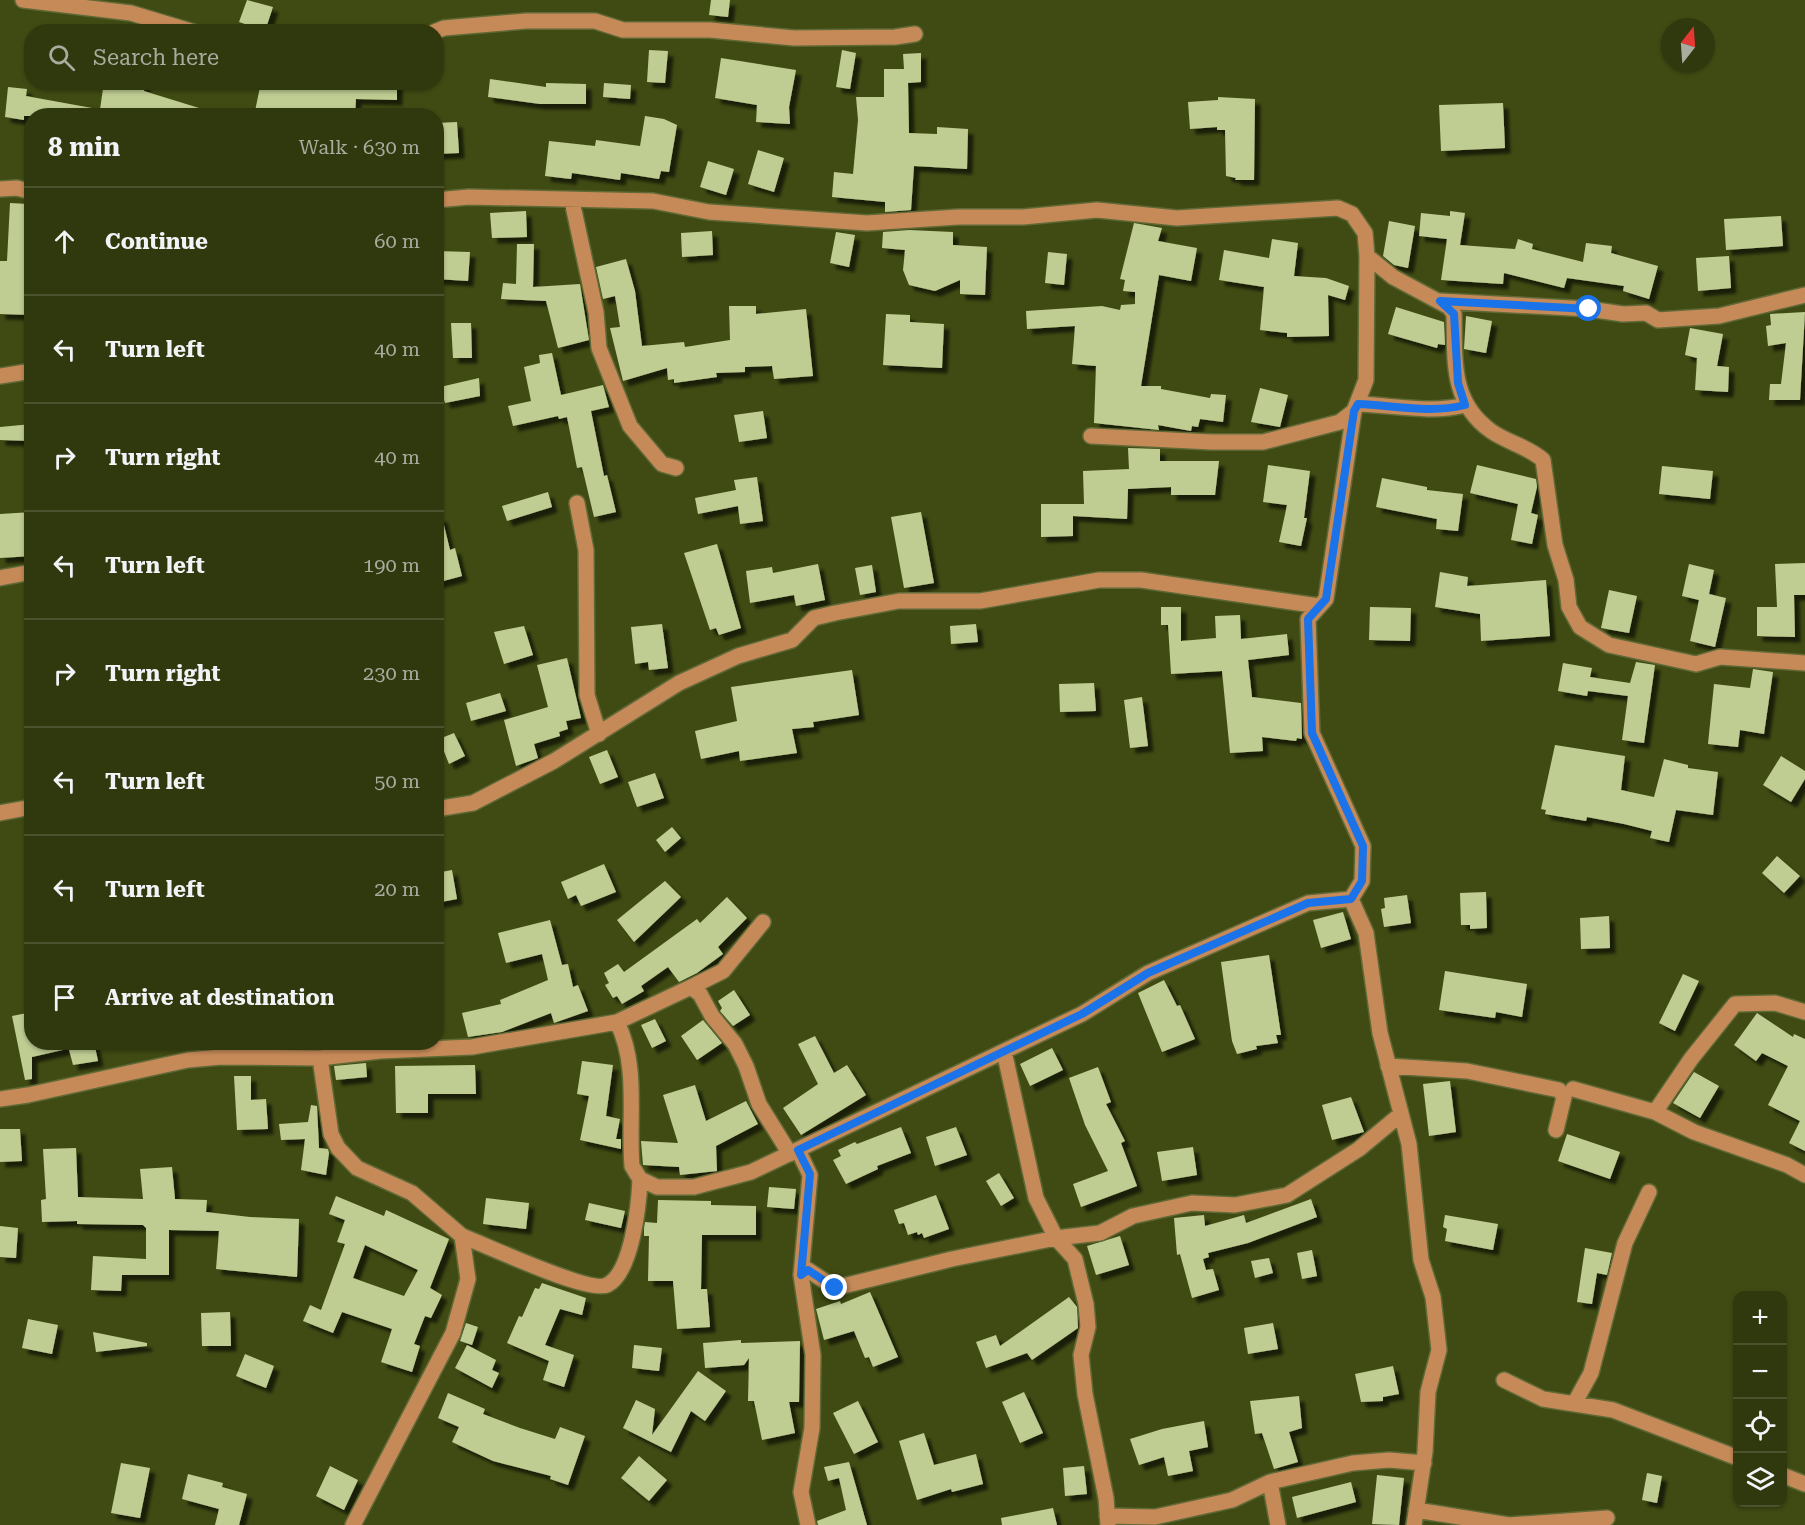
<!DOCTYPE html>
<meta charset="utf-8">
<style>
:root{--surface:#30380e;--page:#383f17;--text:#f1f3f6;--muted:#a8ac9e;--line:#4b522e}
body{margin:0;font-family:"Roboto Serif",serif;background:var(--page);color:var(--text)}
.controls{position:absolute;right:18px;bottom:18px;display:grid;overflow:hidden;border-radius:12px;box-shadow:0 2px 4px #0004}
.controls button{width:54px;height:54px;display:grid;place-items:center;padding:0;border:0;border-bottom:2px solid var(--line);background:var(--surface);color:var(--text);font:30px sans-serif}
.compass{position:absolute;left:1661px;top:18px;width:54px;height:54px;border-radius:50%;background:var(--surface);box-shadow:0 2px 4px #0004;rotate:17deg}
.stop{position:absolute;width:18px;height:18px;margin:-14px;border:4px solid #1a73e8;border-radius:50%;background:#fff}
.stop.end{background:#1a73e8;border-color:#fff;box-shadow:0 2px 6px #0008}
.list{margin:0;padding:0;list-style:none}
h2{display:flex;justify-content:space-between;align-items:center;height:78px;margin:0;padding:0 24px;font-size:26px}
h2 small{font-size:20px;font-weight:400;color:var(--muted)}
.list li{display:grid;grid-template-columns:39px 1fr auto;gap:18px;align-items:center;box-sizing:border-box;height:108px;padding:0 24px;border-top:2px solid var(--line)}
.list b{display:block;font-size:22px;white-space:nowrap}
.list em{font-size:20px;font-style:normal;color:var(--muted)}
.icon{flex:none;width:33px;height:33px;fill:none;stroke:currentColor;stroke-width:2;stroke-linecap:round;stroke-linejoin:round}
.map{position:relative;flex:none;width:1805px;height:1525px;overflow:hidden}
.search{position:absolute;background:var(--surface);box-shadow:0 2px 4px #0004;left:24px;top:24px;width:420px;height:66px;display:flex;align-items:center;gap:15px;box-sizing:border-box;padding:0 21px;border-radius:24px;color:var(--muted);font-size:22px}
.panel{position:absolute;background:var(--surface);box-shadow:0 2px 4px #0004;left:24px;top:108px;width:420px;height:942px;border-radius:24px}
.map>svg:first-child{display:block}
.building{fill:#bfcd93;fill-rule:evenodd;filter:url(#shadow)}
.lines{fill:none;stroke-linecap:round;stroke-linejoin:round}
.minor-casing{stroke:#5f6936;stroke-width:18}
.minor{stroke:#c68a58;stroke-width:15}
.route{stroke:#1a73e8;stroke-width:8}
</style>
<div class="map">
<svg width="1805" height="1525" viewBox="0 0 1805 1525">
<defs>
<filter id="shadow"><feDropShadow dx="5.5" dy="5.5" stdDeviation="1.5" flood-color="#0009"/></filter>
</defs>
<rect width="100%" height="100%" fill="#404b13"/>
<path class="building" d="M247 0 273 7 265 31 239 22Z
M711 0H730L728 17 709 15Z
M649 50 668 51 665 83 647 82Z
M842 50 856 53 850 89 836 87Z
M921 53V82L908 83 909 133 937 134V127L968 129 967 169 914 166 911 210 885 212V202L832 197 834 172 853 174 858 120 856 97H884V69H904L903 54Z
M721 58 796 70 789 107 790 124 756 122 757 105 715 98Z
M490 79 546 87V83L586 84V104H540L488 97Z
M104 82H145L144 91 212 112V116H99Z
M261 82H397V100L356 99 355 116H254Z
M604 83 631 85 630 99 603 97Z
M8 87 27 89 26 96 92 108 91 116H24V120L5 117Z
M1218 97 1255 99 1254 180H1235L1236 178 1226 176 1225 130H1217V127L1190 129 1188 102 1218 100Z
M1503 103 1505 148 1441 151 1439 105Z
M645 116 664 119 677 125 669 172 661 171 659 179 621 173 620 180 572 173 571 179 545 176 549 141 595 146 596 140 640 146Z
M457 122 459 153 436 154V123Z
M758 150 784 158 774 192 748 184Z
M708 161 734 169 726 195 700 187Z
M10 203 29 204 25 273H32V315L0 314V261H7Z
M526 211 527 237 492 238 490 213Z
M1450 211 1465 213 1460 245 1515 249 1518 239 1533 244 1532 249 1583 262 1586 243 1612 246 1611 253 1658 266 1649 299 1623 291 1624 286 1567 278 1564 288 1504 273 1503 284 1441 280 1447 239 1419 236 1421 213 1450 216Z
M1781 216 1783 246 1726 250 1724 219Z
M1389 221 1415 226 1408 268 1394 265 1383 256Z
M1134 223 1162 228 1158 241 1197 248 1191 281 1159 275 1141 386H1161V389L1210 398 1211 394 1226 395 1223 422 1200 419 1198 427 1192 426 1191 431 1158 425 1159 430 1094 423 1096 366 1072 364 1075 326 1027 329 1026 311 1102 306 1120 310 1121 305 1135 304V292L1123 291 1125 280 1120 279Z
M909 230 953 232V245L987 247 985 295 960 294V280L935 291 909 285 903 270 905 250 882 248 883 232Z
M712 231 713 255 682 257 681 233Z
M836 232 855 235 849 267 830 263Z
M1272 239 1298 243 1294 276 1326 278 1349 286 1345 300 1328 295 1329 336 1287 337V333L1260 330 1264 287 1219 280 1224 250 1269 258Z
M517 244H534L533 287 580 284 589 340 558 348 546 301 501 299 503 283 516 284Z
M436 251 470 252 468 281 436 279Z
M1048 252 1067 254 1064 285 1045 283Z
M1729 256 1731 288 1698 291 1696 258Z
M626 259 635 291 642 346 684 342 685 347 730 340 729 306H756V314L806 309 813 376 774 379 772 366 745 367V372L716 373 717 377 674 383V379L668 380 667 368 623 381 610 328 620 327 615 296 603 299 596 267Z
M1396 307 1444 322 1445 345 1438 344 1437 348 1388 334Z
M1805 312 1800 400H1769L1770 384H1781L1786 343 1768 346 1766 326 1771 325 1770 314Z
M886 314 910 315V322L944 324 942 368 883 365Z
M1466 316 1492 321 1486 353 1464 349Z
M451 323H471L472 358H453Z
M1690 328 1723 334 1717 366 1729 367 1728 392 1695 390 1697 358 1685 355Z
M552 353 561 395 603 385 609 407 591 411 604 476 607 475 616 512 594 517 582 467 577 468 567 417 559 419 558 416 513 426 508 406 531 401 524 367 540 363 539 355Z
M479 378 480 396 445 403 440 387Z
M1260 388 1288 395 1280 427 1251 422Z
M763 411 767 438 739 442 734 415Z
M32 424V441L0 440V427Z
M1128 448 1160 449V461H1219L1215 495H1171V487L1128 489 1127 519 1073 516V536L1041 537V504H1084L1083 471 1129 469Z
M1268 465 1310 471 1304 518H1307L1301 546 1279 542 1287 505 1263 502Z
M1477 465 1536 479 1537 487 1531 513 1538 515 1532 544 1511 540 1518 504 1470 493Z
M1662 466 1713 471 1710 499 1659 494Z
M757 477 763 521 740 524 738 506 698 514 695 498 736 490 734 480Z
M1382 478 1427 487V490L1463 494 1458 531 1436 529 1437 519 1376 507Z
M548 492 552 507 507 521 502 506Z
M32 512V556L0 558V514Z
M921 512 934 583 904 588 891 517Z
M436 517H442L450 550 455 548 462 576 436 583Z
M717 544 741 628 719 635 716 628 710 630 684 553Z
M1805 563V595H1794L1795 637 1757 636V607H1777L1775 564Z
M818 564 825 600 796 606 794 595 750 603 746 571 772 567 773 573Z
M1689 564 1714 570 1709 594 1726 598 1715 647 1690 641 1699 600 1682 596Z
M872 565 876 592 860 595 855 568Z
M1440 572 1468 577 1467 586 1546 580 1550 636 1481 641 1480 614 1435 607Z
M1609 590 1637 596 1629 633 1601 628Z
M1161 607H1181V641L1216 638 1215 616 1240 615 1241 639 1287 634 1289 655 1248 660 1252 697 1301 703 1302 739 1297 738 1296 741 1262 737 1263 751 1230 753 1222 671 1171 674 1168 625H1161Z
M1370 607 1411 608 1410 641 1369 640Z
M662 624 668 668 649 670 648 662 635 664 631 627Z
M976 624 978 642 951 644 950 626Z
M524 626 533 655 504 664 494 632Z
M567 658 581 718 566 721 568 729 559 732 560 736 534 744 538 758 516 766 504 720 548 707 537 665Z
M1636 662 1655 665 1644 743 1622 740 1628 696 1588 691 1587 696 1558 691 1563 663 1592 668 1590 677 1630 683Z
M1753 669 1773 672 1764 734 1740 730 1738 747 1708 744 1714 684 1750 688Z
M852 670 859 715 813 722 814 727 792 729 797 753 740 761 739 751 701 759 695 731 737 721 731 687Z
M1094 683 1096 711 1060 712 1059 684Z
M500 693 506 711 471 721 466 703Z
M1142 697 1148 746 1130 748 1124 700Z
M454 733 465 756 449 764 439 739Z
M1555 745 1625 756 1621 790 1654 797 1664 759 1688 765V768L1718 772 1713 815 1676 810 1669 842 1650 838 1652 831 1624 824 1587 817 1586 821 1545 814 1546 810 1541 809Z
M607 750 618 777 600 784 589 757Z
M1781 756 1805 771V779L1791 802 1763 785Z
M655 773 664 798 637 807 628 782Z
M672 827 681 838 665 852 656 840Z
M1777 856 1800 876 1784 893 1762 873Z
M604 864 616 892 581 906 576 895 568 899 561 882Z
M452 870 457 899 436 903V873Z
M665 881 681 897 634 942 617 920Z
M1486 892 1487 928 1470 929V925H1461L1460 893Z
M1407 895 1411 923 1384 927 1381 909 1385 908 1384 898Z
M727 897 747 918 718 947 723 954 697 973 679 982 668 967 641 986 644 991 622 1004 617 996 613 998 605 985 609 983 604 973 618 964 624 972 697 919 700 923Z
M1343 912 1351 939 1321 948 1313 920Z
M1609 916 1610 948 1581 949 1580 918Z
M550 920 562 965 568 964 573 987 578 985 588 1011 554 1023 551 1013 502 1032 468 1037 462 1013 501 1004 500 1000 548 980 542 954 506 963 498 933Z
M1269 955 1281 1035H1276L1278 1043 1256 1046 1257 1049 1237 1054 1232 1041 1221 962Z
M1445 971 1527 984 1522 1017 1496 1012 1495 1018 1439 1010Z
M1683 974 1699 981 1675 1031 1659 1023Z
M1164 980 1177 1006 1180 1005 1195 1039 1162 1052 1138 993Z
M734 990 750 1015 733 1026 720 1011 722 1008 718 1001Z
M32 1012V1042H67V1049L32 1057V1079L25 1080 12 1016Z
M1757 1013 1793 1037 1794 1034 1805 1039V1151L1789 1143 1800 1121 1768 1105 1788 1066 1762 1053 1756 1061 1734 1045Z
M655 1019 666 1041 652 1048 641 1025Z
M703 1020 722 1043 697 1060 681 1036Z
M815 1036 834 1073 847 1065 866 1095 801 1135 783 1108 818 1084 798 1044Z
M67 1042H94L98 1061 73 1065Z
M1052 1048 1063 1070 1030 1086 1020 1064Z
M582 1061 613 1065 606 1116 620 1119 616 1139H621V1149L580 1140 589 1096 577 1094Z
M366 1063 367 1077 336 1080 334 1066Z
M475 1065 476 1094H428V1113H396L395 1066Z
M1098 1067 1111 1102 1106 1104 1125 1141 1121 1143 1137 1186 1081 1207 1073 1184 1108 1171 1085 1125 1069 1078Z
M1694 1072 1719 1086 1700 1118 1673 1103Z
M234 1076H251V1100L266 1099 268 1129 237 1130Z
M1450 1081 1456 1132 1429 1136 1423 1084Z
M695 1085 706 1121 746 1101 758 1124 716 1146 717 1171 680 1175 679 1167 643 1165 641 1141 678 1143 663 1095Z
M1351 1097 1364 1132 1332 1140 1322 1105Z
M311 1105 317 1106 319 1148 328 1149 329 1153 326 1175 301 1170 305 1139 281 1140 279 1124 308 1122Z
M901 1127 911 1153 877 1166 878 1169 846 1184 833 1160 841 1156 838 1150 855 1142 857 1144Z
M956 1127 967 1155 935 1166 926 1137Z
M0 1129H20L22 1161 0 1162Z
M1567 1134 1620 1152 1610 1179 1558 1161Z
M1193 1147 1197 1175 1162 1181 1157 1152Z
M76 1148 78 1197 143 1199 140 1169 172 1167 175 1199 207 1200 206 1212 250 1217 299 1219 297 1277 216 1269 219 1231 169 1230V1275H122L121 1291 91 1290 93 1256 146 1259V1228L143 1225 77 1224V1221L42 1222 41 1200 46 1199 43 1149Z
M999 1173 1014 1198 1001 1206 986 1181Z
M769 1187 796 1189 794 1209 767 1207Z
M936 1195 949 1229 924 1238 922 1233 918 1235 917 1232 908 1235 904 1223 899 1224 894 1210Z
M336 1196 384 1216 386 1210 449 1239 430 1288 442 1295 431 1318 425 1316 414 1344 420 1346 412 1372 381 1362 392 1329 342 1312 333 1333 303 1321 310 1305 321 1310 345 1244 337 1242 345 1220 329 1214ZM365 1245 418 1270 404 1296 353 1278Z
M486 1198 529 1203 526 1229 483 1224Z
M1311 1199 1317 1217 1248 1243 1208 1253 1209 1257 1203 1259 1206 1270 1213 1269 1219 1290 1192 1298 1180 1254 1177 1255 1174 1218 1204 1215 1205 1226 1244 1215 1246 1223Z
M658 1200 711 1201V1205L756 1206V1235H702L701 1289H707L710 1327 677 1329 673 1281H648L649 1236H644V1228L645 1222 657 1223Z
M589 1203 625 1211 621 1228 585 1220Z
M1445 1215 1498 1224 1493 1250 1445 1241 1447 1229 1443 1227Z
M0 1226 18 1228 16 1258 0 1257Z
M1120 1236 1129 1265 1096 1275 1087 1246Z
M1585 1248 1612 1253 1607 1275 1597 1273 1592 1304 1577 1302Z
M1312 1250 1317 1276 1302 1279 1297 1253Z
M1269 1258 1273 1273 1255 1278 1251 1261Z
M542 1283 586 1298 582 1315 560 1309 545 1345 574 1355 564 1387 543 1380 549 1361 507 1343 519 1316 522 1317 535 1288 539 1289Z
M870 1292 898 1357 873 1367 869 1357 865 1358 854 1331 824 1340 816 1309 840 1301 841 1304Z
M1069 1297 1077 1307 1078 1328 1032 1360 1027 1353 986 1368 976 1342 996 1335 1000 1346Z
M230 1312 231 1346H202L201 1313Z
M28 1319 58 1325 52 1354 22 1348Z
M466 1323 478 1327 472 1345 460 1341Z
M1273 1323 1278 1349 1248 1354 1244 1328Z
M93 1332 147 1343V1346L96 1352Z
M741 1340V1343L800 1341 799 1402H789L795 1433 762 1440 754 1401H748L749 1358 744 1365 705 1368 703 1343Z
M467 1345 496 1360 492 1370 499 1373 492 1388 455 1368Z
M634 1345 662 1348 659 1371 632 1368Z
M245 1354 274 1366 266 1388 236 1376Z
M1393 1366 1399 1394 1383 1397V1401L1361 1402 1355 1374Z
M698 1371 726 1391 705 1421 691 1411 671 1452 623 1428 636 1400 655 1409 652 1435Z
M1024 1392 1043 1433 1020 1443 1002 1402Z
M448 1393 485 1409 483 1414 520 1428 555 1439 560 1427 585 1436 568 1485 550 1479 551 1476 493 1461 452 1442 459 1427 438 1418Z
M1299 1396 1302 1428 1289 1432 1298 1462 1274 1469 1262 1433 1255 1434 1250 1401Z
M858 1401 878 1442 854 1454 833 1413Z
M1204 1421 1208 1447 1189 1451 1193 1471 1168 1476 1164 1457 1139 1465 1130 1439 1162 1429Z
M924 1433 934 1465 976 1454 983 1484 952 1492 951 1489 917 1500 899 1441Z
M639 1456 667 1480 649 1501 621 1478Z
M849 1462 867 1525H818L817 1521 846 1510 839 1478 828 1481 824 1467Z
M121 1463 150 1468 140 1518 111 1513Z
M330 1466 358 1480 344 1510 316 1496Z
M1084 1466 1087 1494 1065 1496 1063 1468Z
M1647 1473 1662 1476 1657 1503 1642 1500Z
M188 1474 223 1483 222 1487 247 1494 239 1525H215L219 1509 182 1499Z
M1377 1475 1404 1478 1399 1525 1372 1524Z
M1351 1482 1356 1502 1297 1518 1292 1497Z
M1053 1508 1057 1525H1002L1001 1518Z"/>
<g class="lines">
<g class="minor-casing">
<path id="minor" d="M23 0 131 13 194 32
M434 32 444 28 526 21H595L623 30H710L794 38 895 37 915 34
M0 189 17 188 32 192
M436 200 469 197 653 201 709 212 867 223 958 217H1023L1097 210 1177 218 1338 208 1352 214 1365 233 1367 256 1366 380 1354 411 1326 599 1308 619 1312 733 1363 846 1362 881 1351 899 1308 903 1148 973 1082 1014 751 1172 694 1187H657L640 1179 632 1166C628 1118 639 1066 617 1022
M572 201 596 312 599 348 630 426 662 464 676 468
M1367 256 1393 277 1449 307 1454 314C1455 359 1450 402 1491 431 1508 443 1527 446 1543 460L1555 545 1566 580 1569 607 1580 627 1609 645 1696 664 1720 657 1805 663
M1440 301 1589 309 1623 314 1646 313 1658 320 1719 316 1805 295
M0 376 32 371
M1358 404C1393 405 1430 414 1465 405
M1091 436 1211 442H1263L1340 422 1354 411
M577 503 586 550 587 695 599 734
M0 578 32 572
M436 809 473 803 554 761 679 683 738 656 792 640 814 618 835 613 899 601H980L1099 580H1141L1319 606
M0 813 32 807
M1351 899 1366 933 1380 1033 1409 1144 1421 1260 1433 1297 1439 1350 1428 1392 1425 1452 1414 1525
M691 987 723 971 763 922
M1004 1051 1036 1198 1056 1238 1100 1233 1133 1216 1192 1203 1235 1205 1287 1195 1359 1149 1401 1114
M320 1058 331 1134 338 1148 357 1168 412 1193 462 1236 468 1279 453 1333 353 1525
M1388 1066 1467 1071 1559 1090 1564 1097 1556 1130
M1573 1089 1655 1112 1694 1132 1787 1165 1805 1175
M0 1099 28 1095 188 1060 221 1057 320 1058 380 1051 472 1047 617 1022 691 987 700 994 712 1016 735 1044 746 1066 759 1104 790 1154
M1655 1112 1691 1059 1735 1004 1775 1003 1805 1012
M798 1150 810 1175 801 1275 813 1355 812 1428 801 1492 808 1525
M462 1236C486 1245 589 1294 607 1285 632 1273 639 1204 640 1179
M801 1275 808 1270 835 1288 952 1259 1056 1238 1075 1259 1086 1304 1088 1327 1081 1355 1085 1394 1106 1498 1108 1525
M1504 1380 1543 1399 1613 1410 1738 1458
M1574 1404 1591 1373 1625 1243 1649 1192
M1782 1475 1805 1484
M1270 1482 1278 1525
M1416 1510 1509 1525 1607 1518
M1107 1516 1155 1517 1232 1500 1270 1482 1353 1463 1389 1460 1424 1463"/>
</g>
<use href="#minor" class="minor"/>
</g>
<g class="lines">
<path class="route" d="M835 1288 808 1270 801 1275 810 1174 798 1150 1082 1014 1148 973 1308 903 1351 899 1362 881 1363 846 1312 733 1308 619 1326 599 1354 411 1358 404C1393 405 1430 414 1465 405L1458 383 1454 314 1440 301 1589 309"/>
</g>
</svg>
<div class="controls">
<button>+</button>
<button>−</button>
<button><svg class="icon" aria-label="locate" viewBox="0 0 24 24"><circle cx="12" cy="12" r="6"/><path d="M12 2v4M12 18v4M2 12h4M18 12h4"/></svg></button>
<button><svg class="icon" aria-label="layers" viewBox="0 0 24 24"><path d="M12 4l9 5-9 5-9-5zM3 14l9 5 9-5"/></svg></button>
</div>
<svg class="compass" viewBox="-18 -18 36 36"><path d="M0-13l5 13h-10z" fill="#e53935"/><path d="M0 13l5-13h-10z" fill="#a8ac9e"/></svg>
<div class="stop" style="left:1589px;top:309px"></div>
<div class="stop end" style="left:835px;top:1288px"></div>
<div class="search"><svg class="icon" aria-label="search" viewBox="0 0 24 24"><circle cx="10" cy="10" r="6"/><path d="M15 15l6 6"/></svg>Search here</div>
<section class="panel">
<h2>8 min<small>Walk · 630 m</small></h2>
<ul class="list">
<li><svg class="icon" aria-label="ahead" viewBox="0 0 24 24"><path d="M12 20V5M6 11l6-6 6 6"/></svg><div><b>Continue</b></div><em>60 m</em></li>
<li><svg class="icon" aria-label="left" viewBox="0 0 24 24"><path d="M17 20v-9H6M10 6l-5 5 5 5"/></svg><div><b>Turn left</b></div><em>40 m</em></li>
<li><svg class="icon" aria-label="right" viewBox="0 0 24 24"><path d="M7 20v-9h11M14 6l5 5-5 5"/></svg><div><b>Turn right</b></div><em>40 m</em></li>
<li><svg class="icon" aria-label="left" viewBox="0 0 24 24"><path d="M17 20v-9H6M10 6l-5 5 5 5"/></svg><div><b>Turn left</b></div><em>190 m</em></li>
<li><svg class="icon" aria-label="right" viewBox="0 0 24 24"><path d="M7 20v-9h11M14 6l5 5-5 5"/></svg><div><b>Turn right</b></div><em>230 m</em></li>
<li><svg class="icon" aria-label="left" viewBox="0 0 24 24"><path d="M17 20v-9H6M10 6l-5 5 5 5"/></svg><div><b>Turn left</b></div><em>50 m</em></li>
<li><svg class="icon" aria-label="left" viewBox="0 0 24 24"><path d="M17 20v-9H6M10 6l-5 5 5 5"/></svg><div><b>Turn left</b></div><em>20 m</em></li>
<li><svg class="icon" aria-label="arrive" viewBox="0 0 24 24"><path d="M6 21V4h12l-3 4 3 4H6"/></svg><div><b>Arrive at destination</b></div></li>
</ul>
</section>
</div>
